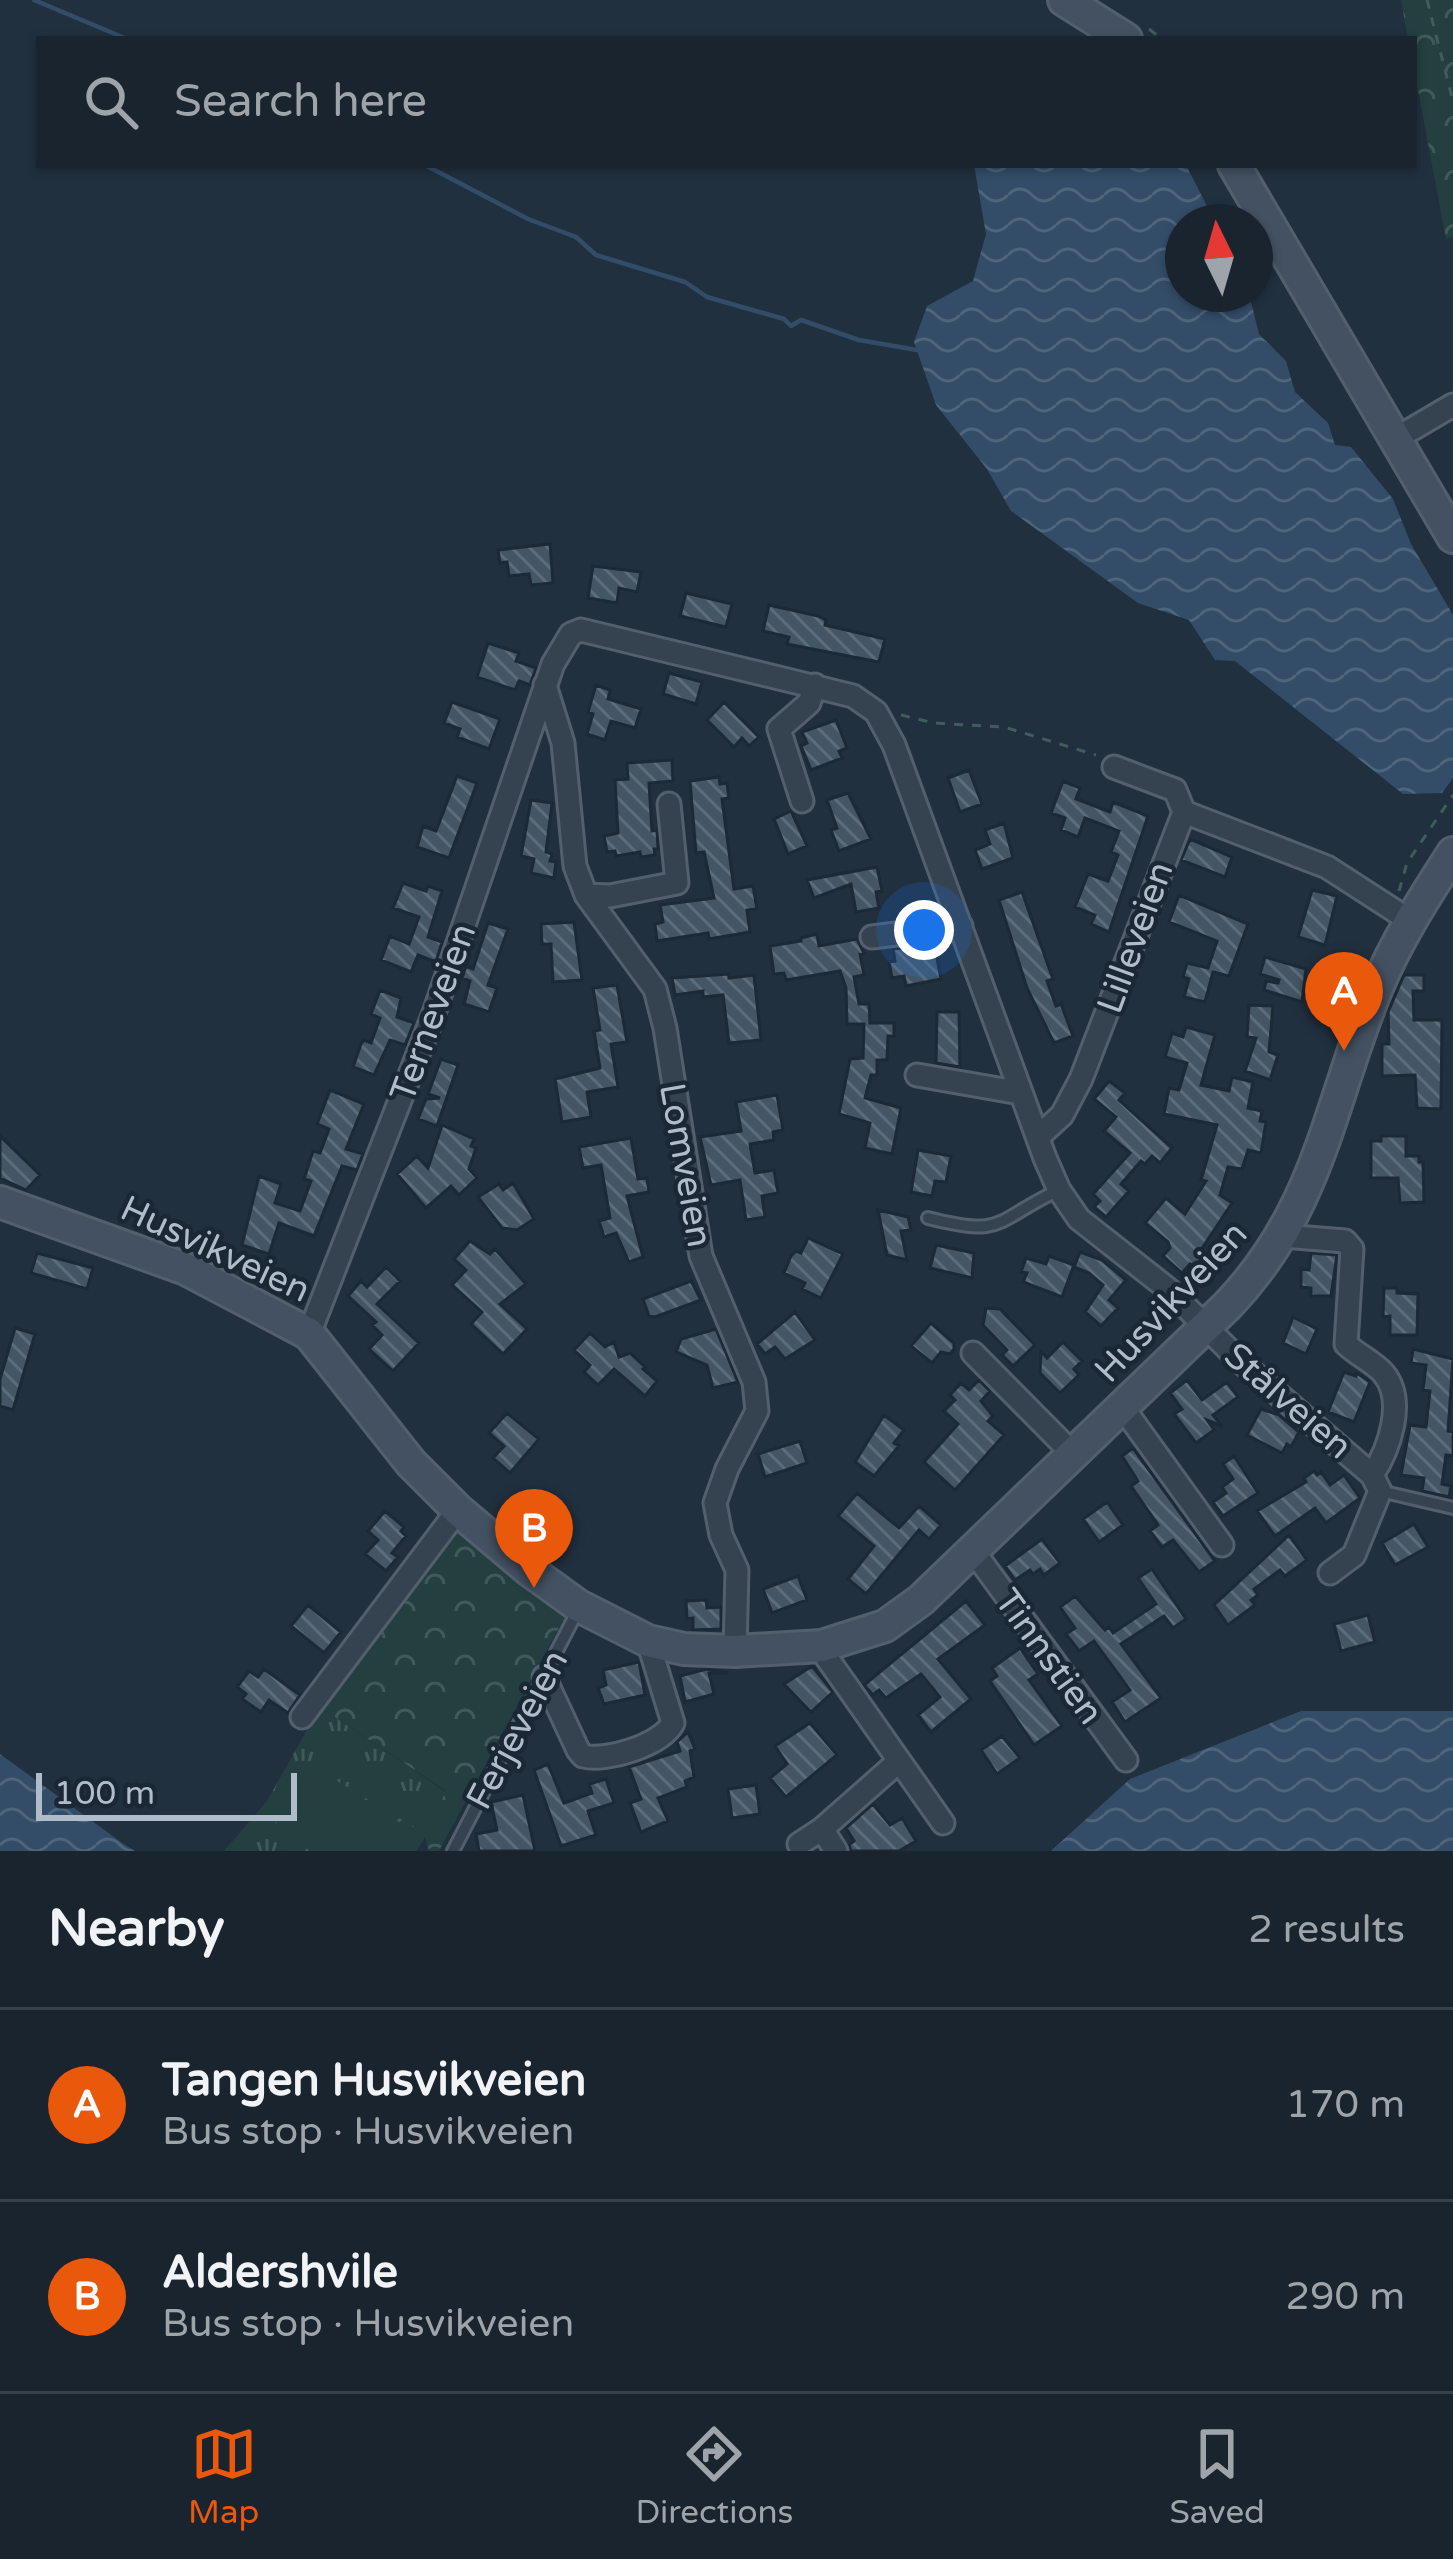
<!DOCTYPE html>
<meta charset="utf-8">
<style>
:root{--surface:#19242f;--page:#222c37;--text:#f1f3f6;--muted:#9fa4aa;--line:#37414b;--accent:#ea580c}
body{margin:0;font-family:"Varela Round",sans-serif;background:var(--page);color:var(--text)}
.compass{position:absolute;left:1165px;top:204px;width:108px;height:108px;border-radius:50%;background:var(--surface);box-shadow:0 3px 9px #0004;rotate:355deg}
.scale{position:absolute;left:36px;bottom:30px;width:261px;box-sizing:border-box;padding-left:12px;border:6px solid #b1bcca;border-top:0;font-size:33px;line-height:42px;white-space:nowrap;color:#b1bcca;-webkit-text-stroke:9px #1a2734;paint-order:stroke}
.you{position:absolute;left:924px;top:930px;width:42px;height:42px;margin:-30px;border:9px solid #fff;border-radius:50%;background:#1a73e8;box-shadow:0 0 0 18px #1a73e833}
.badge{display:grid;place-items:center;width:78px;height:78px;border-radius:50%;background:var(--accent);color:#fff;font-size:39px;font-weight:700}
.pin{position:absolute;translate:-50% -99px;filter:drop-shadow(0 3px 6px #0008)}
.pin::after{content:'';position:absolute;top:63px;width:42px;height:36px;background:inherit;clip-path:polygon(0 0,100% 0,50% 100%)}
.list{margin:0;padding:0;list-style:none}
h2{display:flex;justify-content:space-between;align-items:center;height:156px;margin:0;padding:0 48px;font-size:51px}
h2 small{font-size:39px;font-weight:400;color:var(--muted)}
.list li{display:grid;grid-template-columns:78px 1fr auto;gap:36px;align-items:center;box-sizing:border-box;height:192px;padding:0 48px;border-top:3px solid var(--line)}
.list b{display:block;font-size:45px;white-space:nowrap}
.list p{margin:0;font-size:39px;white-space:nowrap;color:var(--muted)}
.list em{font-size:39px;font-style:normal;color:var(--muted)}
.icon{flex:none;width:66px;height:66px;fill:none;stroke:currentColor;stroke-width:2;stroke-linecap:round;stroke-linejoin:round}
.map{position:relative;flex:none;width:1453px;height:1851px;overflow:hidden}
.search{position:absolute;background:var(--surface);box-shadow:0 3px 9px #0004;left:36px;right:36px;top:36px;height:132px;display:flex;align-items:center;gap:30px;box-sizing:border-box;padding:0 42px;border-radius:0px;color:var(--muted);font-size:45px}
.sheet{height:540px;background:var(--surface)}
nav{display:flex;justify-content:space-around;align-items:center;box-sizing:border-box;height:168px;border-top:3px solid var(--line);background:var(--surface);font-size:33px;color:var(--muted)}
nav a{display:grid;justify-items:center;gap:6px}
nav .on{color:var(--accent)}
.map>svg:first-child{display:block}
.grass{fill:url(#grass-tufts)}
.forest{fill:url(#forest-crowns)}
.garden{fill:#233f40}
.water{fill:url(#water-waves)}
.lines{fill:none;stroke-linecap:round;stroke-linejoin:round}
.stream{stroke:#334d68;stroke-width:4.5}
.building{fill:url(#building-back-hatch);stroke:#1c2936;stroke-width:3}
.lane-casing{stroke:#535f6d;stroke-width:16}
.street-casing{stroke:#535f6d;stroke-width:27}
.secondary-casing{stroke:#535f6d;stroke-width:36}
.path{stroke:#415c5d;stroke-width:3;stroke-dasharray:9 9;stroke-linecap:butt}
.lane{stroke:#35424f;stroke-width:10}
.street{stroke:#35424f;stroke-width:21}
.secondary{stroke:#435162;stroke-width:30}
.labels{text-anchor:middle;stroke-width:9;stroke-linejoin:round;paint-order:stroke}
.street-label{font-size:36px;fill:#b1bcca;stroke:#1a2734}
</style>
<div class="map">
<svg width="1453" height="1851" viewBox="0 0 1453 1851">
<defs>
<pattern id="grass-tufts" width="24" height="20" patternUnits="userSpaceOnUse" patternTransform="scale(3)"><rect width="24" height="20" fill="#233f40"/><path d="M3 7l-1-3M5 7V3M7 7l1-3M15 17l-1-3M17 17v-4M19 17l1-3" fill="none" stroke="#41595a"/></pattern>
<pattern id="forest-crowns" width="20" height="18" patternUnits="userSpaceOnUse" patternTransform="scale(3)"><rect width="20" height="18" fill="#233f40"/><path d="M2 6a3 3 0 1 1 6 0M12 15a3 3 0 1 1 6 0" fill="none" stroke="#41595a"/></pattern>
<pattern id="water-waves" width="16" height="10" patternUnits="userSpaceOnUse" patternTransform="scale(3)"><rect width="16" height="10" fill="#334d68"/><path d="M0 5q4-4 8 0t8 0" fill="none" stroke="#4e657c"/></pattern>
<pattern id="building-back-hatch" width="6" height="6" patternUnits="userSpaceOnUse" patternTransform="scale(3)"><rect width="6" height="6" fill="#456"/><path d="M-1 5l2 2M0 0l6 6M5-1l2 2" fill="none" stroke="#5d6c7b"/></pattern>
</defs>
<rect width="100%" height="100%" fill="#21303f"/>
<path class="grass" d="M320 1707 446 1792 426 1835 261 1830 287 1851H224L267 1801Z"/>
<path class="forest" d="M1401 0H1453V237L1446 239 1414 69V39H1408Z
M454 1523 545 1600 574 1612 562 1622 439 1851H429L425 1837 416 1851H287L260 1830 307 1763 426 1834 446 1791 320 1707Z"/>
<path class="garden" d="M309 1768 422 1836 413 1851H311L273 1828Z"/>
<path class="water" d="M974 165H1186L1215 222H1183V294H1249L1259 334 1286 361 1295 392 1328 423 1335 445 1351 447 1393 499 1411 544 1453 615V778L1442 793 1403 794 1235 661 1215 660 1189 620 1138 603 1011 511 987 469 936 405 914 342 927 306 973 281 986 234Z
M1301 1711H1453V1851H1051L1130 1779Z
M0 1754 125 1845 135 1851H0Z"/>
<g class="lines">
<path class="stream" d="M34 0 127 39
M425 165 528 219 576 237 596 255 685 282 707 297 784 319 791 326 801 320 859 340 917 350"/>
</g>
<path class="building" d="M550 544 553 583 531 585 529 574 509 576 507 562 500 563 498 550Z
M593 566 641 572 637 592 619 588 617 603 588 598Z
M686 593 732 604 726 627 680 616Z
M769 605 818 616 826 620 825 625 885 639 879 662 787 644 789 637 763 631Z
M488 643 519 653 516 661 536 668 530 685 519 681 515 690 477 677Z
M669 673 702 682 696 704 663 694Z
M596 685 610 690 608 699 641 709 635 728 611 721 605 740 587 734 593 714 588 712Z
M452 702 500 719 489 749 457 737 460 729 444 723Z
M724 702 759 737 749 746 742 738 734 747 707 720Z
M836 720 847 748 839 751 842 758 811 770 801 746 807 743 802 732Z
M672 760 673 781 649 783 652 831 657 830 658 849H654L655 855 641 857 640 852 616 856 615 851 607 852 604 836 618 833 615 780 628 779 627 763Z
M969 770 982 804 960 812 948 778Z
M457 776 477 783 449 858 417 847 423 826 436 831Z
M719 777 720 784 727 783 729 798 722 799 734 889 753 886 757 909 747 910 750 932 709 939 708 933 657 941 655 924 663 922 660 905 714 898 704 852 696 853 690 781Z
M1063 781 1080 788 1076 799 1110 812 1113 802 1148 816 1109 932 1091 924 1095 915 1075 907 1088 874 1108 881 1118 855 1111 852 1119 831 1085 818 1078 837 1061 830 1065 818 1051 813Z
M848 793 871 839 839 851 831 830 837 828 827 800Z
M531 800 552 803 546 852 552 854 550 861 556 862 554 878 531 873 534 859 521 856Z
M791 811 807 846 788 854 774 819Z
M1004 823 1013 858 982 869 975 850 990 844 985 830Z
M1190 839 1232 857 1225 877 1181 860Z
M877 867 882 891 876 892 879 908 856 912 851 884 814 898 807 880Z
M403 883 426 891 428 886 442 891 428 937 442 942 436 962 418 955 411 972 381 960 390 936 409 944 419 917 393 908Z
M1312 890 1337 896 1325 945 1298 937Z
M1022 892 1053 979 1047 981 1056 1006 1061 1004 1073 1036 1054 1043 1027 988 999 900Z
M1179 895 1248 924 1229 976 1213 972 1205 1002 1184 997 1189 979 1183 977 1187 963 1208 968 1217 941 1169 922Z
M574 922 582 980 553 982 551 944H542L541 924Z
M488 923 508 929 488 985 497 988 489 1012 464 1004 470 981 462 978 466 966 473 969Z
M817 934 819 946 857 939 864 953 860 954 864 975 854 977 859 1004H869L870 1023H894V1036H888L887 1060H877V1075H871L865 1098 901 1108 892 1154 865 1148 870 1123 839 1114 850 1059 863 1058 864 1024H847L846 988 840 971 786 980 784 973 774 974 770 946 801 941V938Z
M912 947 914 957 936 953 941 979 906 986 904 976 892 978 889 962 895 961 893 949Z
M1265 957 1306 969 1302 1002 1264 990 1266 981 1278 983 1279 980 1260 974Z
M729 974V978L754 975 761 1040 729 1043 723 995 703 997V991L675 995 672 978Z
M1404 975H1424V991H1413L1414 1020H1442L1441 1109 1417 1108 1415 1075 1382 1076V1044H1389L1388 1012Z
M617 985 627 1042 611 1044 618 1087 587 1092 591 1117 562 1122 555 1079 600 1068 594 1031 600 1030 593 988Z
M380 990 401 998 397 1017 414 1023 405 1045 390 1040 374 1075 353 1067 361 1044 364 1040 371 1043 380 1018 371 1014Z
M1249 1005 1273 1006 1269 1052 1278 1055 1270 1080 1245 1071 1256 1038 1247 1037Z
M937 1012H959L960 1067 936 1063Z
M1186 1027 1215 1035 1201 1085 1229 1091 1232 1077 1253 1082 1248 1108 1262 1111 1260 1121 1266 1122 1261 1153 1248 1150 1242 1169 1228 1167 1220 1195 1232 1203 1199 1253 1204 1257 1194 1268 1190 1264 1182 1273 1163 1256 1170 1248 1168 1242 1145 1223 1166 1198 1185 1214 1206 1181 1201 1180 1217 1125 1164 1114 1169 1088 1179 1090 1187 1063 1165 1057 1172 1033 1183 1037Z
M441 1059 458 1065 437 1126 418 1119 426 1099 440 1098 428 1094Z
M1109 1081 1125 1093 1119 1100 1172 1148 1160 1163 1152 1156 1145 1164 1141 1161 1121 1184 1129 1191 1106 1217 1094 1207 1100 1201 1093 1194 1130 1153 1104 1131 1116 1117 1094 1099Z
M330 1090 364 1104 346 1149 363 1154 357 1170 342 1166 314 1236 279 1223 269 1254 242 1245 259 1176 281 1184 275 1203 300 1211 311 1181 304 1179 313 1151 320 1153 329 1129 317 1124Z
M777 1095 783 1130 773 1132 774 1140 750 1144 755 1173 774 1170 778 1193 762 1196 765 1217 746 1220 740 1180 711 1185 700 1137 741 1131 736 1102Z
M442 1125 474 1139 471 1146 476 1148 469 1169 477 1178 459 1195 451 1186 426 1208 397 1174 417 1156 428 1168Z
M0 1136 40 1175 26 1190 0 1178Z
M1381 1136H1406V1156H1419V1162H1423L1424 1202 1400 1203 1398 1178H1371V1141H1381Z
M631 1138 638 1179 647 1178 649 1192 627 1196 643 1257 629 1262 616 1233 604 1237 599 1221 610 1218 601 1165 583 1168 579 1147Z
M918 1150 951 1156 946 1182 935 1181 932 1196 911 1192Z
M513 1183 534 1219 517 1230 502 1228 478 1197 499 1184 503 1190Z
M878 1210 908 1217 911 1230 901 1231 907 1260 887 1255Z
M808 1238 843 1254 821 1298 802 1289 805 1283 784 1273 791 1256 796 1251 801 1253Z
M470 1241 490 1254 495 1249 526 1284 500 1304 527 1329 503 1354 471 1324 482 1312 452 1285 466 1270 454 1259Z
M936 1245 974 1253 972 1278 930 1268Z
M1080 1252 1102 1260 1126 1280 1109 1300 1118 1308 1101 1326 1085 1312 1103 1285 1089 1273 1074 1267Z
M37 1253 93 1268 87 1289 31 1273Z
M1311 1253 1337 1255 1331 1296H1311V1288L1301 1287V1269L1309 1270Z
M1049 1256 1074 1265 1062 1297 1023 1282 1027 1273 1021 1272 1026 1258 1046 1264Z
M386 1267 400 1281 377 1304 419 1343 393 1371 369 1349 382 1335 372 1325 376 1322 348 1296 361 1281 367 1287Z
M691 1281 701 1300 655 1317 649 1316 643 1299Z
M1384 1288H1397V1293L1418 1294 1417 1335H1390V1316L1383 1317Z
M986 1308 1000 1309 1035 1345 1013 1366 1002 1355 1007 1350 983 1325Z
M795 1312 815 1340 785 1359 775 1347 765 1354 757 1344Z
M1293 1317 1317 1329 1306 1354 1283 1343Z
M931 1323 954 1343V1349L950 1354 941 1352 932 1363 911 1346Z
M15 1328 35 1334 13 1410 0 1406V1379Z
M716 1329 738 1382 713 1388 707 1365 676 1352 681 1339Z
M590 1333 605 1347 614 1342 619 1357 630 1353 645 1367 643 1369 657 1381 645 1396 614 1369 598 1385 584 1372 590 1365 574 1350Z
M1063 1342 1082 1361 1074 1369 1079 1375 1060 1393 1040 1373 1041 1351 1047 1358Z
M1413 1349 1453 1359 1448 1431 1453 1432V1456L1446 1455 1442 1484 1451 1486 1449 1497 1422 1491 1424 1478 1401 1475 1410 1425 1426 1427 1430 1391 1423 1390 1426 1365 1411 1363Z
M1344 1372 1356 1376 1357 1373 1370 1382 1354 1422 1328 1412Z
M979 1380 990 1391 981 1401 993 1416 988 1421 1004 1435 955 1490 924 1462 958 1424 944 1411 955 1400 950 1395 961 1383 969 1390Z
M1187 1380 1202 1400 1227 1382 1238 1397 1213 1415 1222 1426 1207 1420 1214 1430 1196 1443 1174 1414 1182 1409 1170 1393Z
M1261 1409 1279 1415 1299 1432 1291 1447 1287 1444 1282 1453 1247 1435Z
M507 1413 539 1439 510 1473 493 1458 504 1446 489 1433Z
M884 1415 904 1430 894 1443 899 1446 874 1476 855 1462Z
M800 1441 807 1463 765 1477 758 1454Z
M1133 1448 1215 1561 1199 1572 1173 1540 1162 1547 1150 1531 1158 1525 1131 1486 1138 1481 1122 1456Z
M1234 1456 1258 1493 1223 1516 1213 1502 1226 1493 1222 1487 1233 1479 1223 1464Z
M1314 1471 1317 1475 1321 1472 1330 1485 1344 1475 1360 1498 1326 1523 1315 1508 1275 1536 1257 1511 1306 1482 1304 1478Z
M857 1493 899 1528 919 1506 941 1525 929 1539 919 1530 866 1594 848 1579 874 1546 838 1516Z
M1107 1502 1123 1525 1099 1542 1083 1519Z
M385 1511 404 1527 401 1531 406 1536 392 1553 398 1557 386 1571 365 1554 378 1540 368 1531Z
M1414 1524 1428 1547 1395 1565 1382 1543Z
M1289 1535 1307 1560 1285 1576 1280 1570 1254 1589 1258 1595 1251 1600 1255 1605 1228 1625 1214 1605Z
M1042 1539 1060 1563 1044 1575 1040 1569 1033 1574 1030 1570 1015 1580 1005 1566Z
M1152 1569 1186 1619 1173 1628 1164 1616 1121 1644 1161 1698 1125 1722 1112 1702 1130 1690 1094 1641 1079 1651 1066 1634 1075 1628 1060 1607 1075 1596 1105 1630 1109 1627 1113 1633 1156 1604 1138 1578Z
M798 1576 807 1600 772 1613 763 1589Z
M706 1600 707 1608 721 1607V1629L693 1630V1618L687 1619 686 1601Z
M966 1601 985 1625 938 1659 971 1699 931 1732 918 1715 940 1697 921 1674 886 1698 879 1690 873 1695 864 1685Z
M308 1605 341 1632 324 1653 291 1626Z
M1368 1615 1375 1642 1341 1651 1334 1624Z
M1020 1648 1038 1674 1029 1680 1062 1726 1034 1745 990 1681 997 1676 992 1668Z
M639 1662 645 1695 604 1704 598 1688 606 1685 603 1670Z
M812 1666 833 1692 811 1712 784 1684Z
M264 1669 300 1695 288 1713 269 1700 261 1712 242 1699 246 1694 237 1687 249 1671 258 1677Z
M707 1669 728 1673H709L714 1694 685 1702 680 1676Z
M810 1723 837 1755 786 1797 770 1778 787 1764 775 1746Z
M688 1732 695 1749 690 1751 694 1777 685 1781 687 1787 658 1798 668 1821 641 1832 630 1803 641 1799 629 1767 680 1751 677 1742Z
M1002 1736 1020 1758 997 1774 981 1750Z
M548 1764 564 1803 592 1793 589 1784 606 1779 614 1803 588 1811 596 1835 561 1846 534 1770Z
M756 1785 760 1814 732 1818 728 1789Z
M523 1795 535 1851H479L476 1834 497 1830 491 1802Z
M873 1804 890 1825 902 1818 916 1841 899 1851H851L849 1845 854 1841 846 1828Z"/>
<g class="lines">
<g class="lane-casing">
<path id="lane" d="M928 1218C1006 1238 993 1221 1059 1190
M1380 1491 1453 1508
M453 1851 578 1610"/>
</g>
<g class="street-casing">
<path id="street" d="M1397 438 1453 405
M545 685 563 743 575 866 586 895 655 989 665 1028 701 1256 754 1382 757 1411 727 1469 715 1503 721 1535 737 1570 735 1651
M802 801 779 729 809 703 815 685
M1184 812 1327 867 1409 920
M586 895 610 896 677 883 669 804
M872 937 961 926
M917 1075 1021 1093
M1038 1137 1062 1115 1081 1079 1184 812 1175 790 1114 767
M1283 1236 1345 1241 1352 1249 1346 1344C1357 1355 1374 1362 1384 1374 1406 1401 1389 1450 1372 1475
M309 1334 434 1013 553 664 571 634 581 630 853 696 876 712 894 745 1045 1158 1059 1190 1079 1219 1168 1289 1241 1362 1372 1475 1380 1491 1354 1555 1330 1573
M973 1353 1074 1455
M1123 1408 1222 1545
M974 1552 1126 1760
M822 1646 827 1658 943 1823
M544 1677 578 1750 583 1756C607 1762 661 1745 673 1723L648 1641
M302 1717 458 1510
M799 1844 822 1829
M836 1851 822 1829 898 1762"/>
</g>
<g class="secondary-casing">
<path id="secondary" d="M1064 0 1126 39
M1234 165 1453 537
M0 1202 186 1269 309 1334 411 1463 458 1510 529 1570 579 1606 648 1641 684 1649 735 1651 822 1646 885 1626 921 1600 1227 1306C1319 1210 1328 1108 1376 990 1396 941 1424 898 1453 853"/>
</g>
<path class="path" d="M1427 0 1453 101
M1149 29 1162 39
M901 715 934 723 1004 727 1096 755
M1399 891 1407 863 1453 795"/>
<use href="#lane" class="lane"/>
<use href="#street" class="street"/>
<use href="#secondary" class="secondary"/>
</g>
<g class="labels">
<g class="street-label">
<text transform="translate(1134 937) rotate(-70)" y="13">Lilleveien</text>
<text transform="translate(432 1012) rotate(-70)" y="13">Terneveien</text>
<text transform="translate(687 1165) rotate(80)" y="13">Lomveien</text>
<text transform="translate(216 1248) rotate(25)" y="13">Husvikveien</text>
<text transform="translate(1170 1301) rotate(-47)" y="13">Husvikveien</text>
<text transform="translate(1289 1400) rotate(41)" y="13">Stålveien</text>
<text transform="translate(1050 1656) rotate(54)" y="13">Tinnstien</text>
<text transform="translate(516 1729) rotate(-62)" y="13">Ferjeveien</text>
</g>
</g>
</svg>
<svg class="compass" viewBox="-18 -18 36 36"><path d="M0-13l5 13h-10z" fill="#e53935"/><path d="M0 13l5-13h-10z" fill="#9fa4aa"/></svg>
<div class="scale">100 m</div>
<div class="you"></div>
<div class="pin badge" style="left:1344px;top:1051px">A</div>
<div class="pin badge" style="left:534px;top:1588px">B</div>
<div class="search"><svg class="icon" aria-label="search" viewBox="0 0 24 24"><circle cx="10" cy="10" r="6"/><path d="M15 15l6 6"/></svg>Search here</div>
</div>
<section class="sheet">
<h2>Nearby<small>2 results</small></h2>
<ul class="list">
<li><span class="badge">A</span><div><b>Tangen Husvikveien</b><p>Bus stop · Husvikveien</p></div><em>170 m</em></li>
<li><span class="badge">B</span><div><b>Aldershvile</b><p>Bus stop · Husvikveien</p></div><em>290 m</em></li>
</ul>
</section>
<nav>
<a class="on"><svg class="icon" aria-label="map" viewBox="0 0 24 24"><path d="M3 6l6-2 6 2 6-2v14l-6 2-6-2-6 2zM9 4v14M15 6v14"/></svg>Map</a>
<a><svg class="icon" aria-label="directions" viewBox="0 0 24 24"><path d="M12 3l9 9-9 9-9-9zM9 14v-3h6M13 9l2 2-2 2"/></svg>Directions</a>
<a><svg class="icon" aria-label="saved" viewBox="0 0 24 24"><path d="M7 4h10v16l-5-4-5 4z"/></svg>Saved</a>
</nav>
